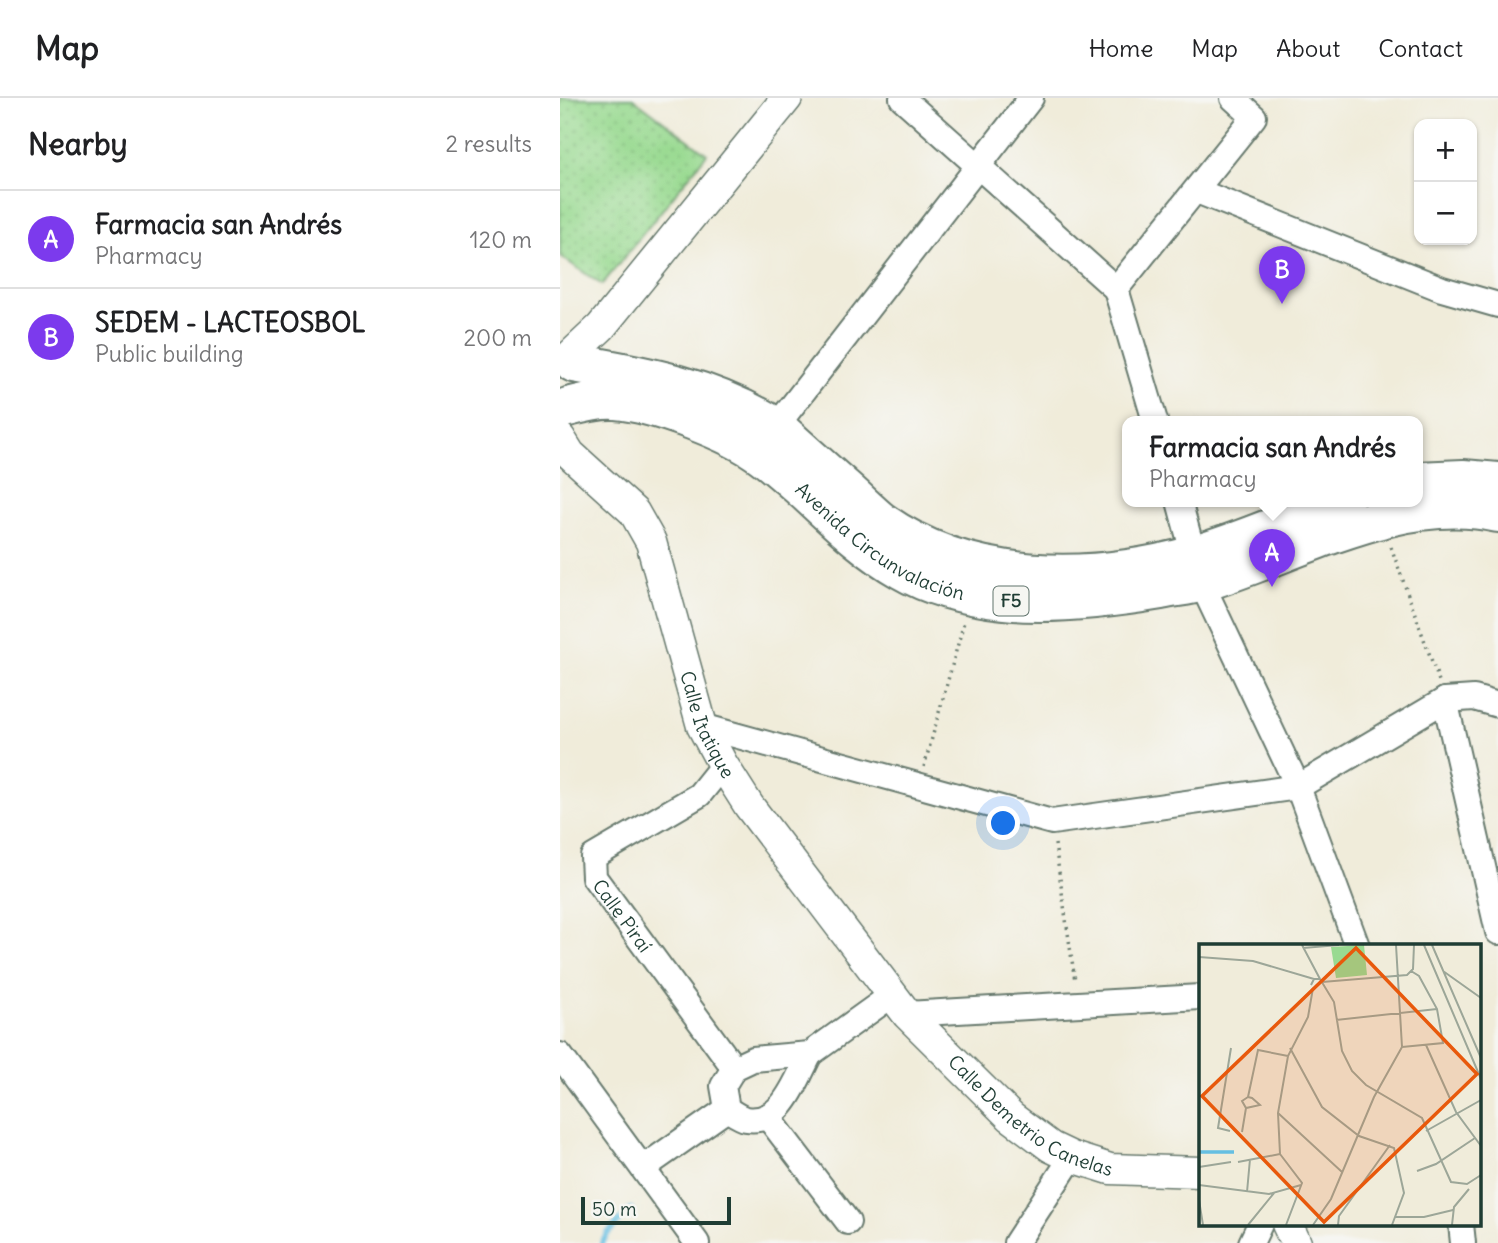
<!DOCTYPE html>
<meta charset="utf-8">
<style>
:root{--surface:#fff;--page:#f6f6f6;--text:#202124;--muted:#757577;--line:#e0e0e0;--accent:#7c3aed}
body{margin:0;font-family:Delius,sans-serif;background:var(--page);color:var(--text)}
.controls{position:absolute;right:21px;top:21px;display:grid;overflow:hidden;border-radius:14px;box-shadow:0 2px 5px #0004}
.controls button{width:63px;height:63px;display:grid;place-items:center;padding:0;border:0;border-bottom:2px solid var(--line);background:var(--surface);color:var(--text);font:35px sans-serif}
.scale{position:absolute;left:21px;bottom:18px;width:150px;box-sizing:border-box;padding-left:7px;border:4px solid #1f3d34;border-top:0;font-size:19px;line-height:24px;white-space:nowrap;color:#1f3d34;-webkit-text-stroke:5px #f6f6f2;paint-order:stroke}
.you{position:absolute;left:444px;top:726px;width:24px;height:24px;margin:-18px;border:5px solid #fff;border-radius:50%;background:#1a73e8;box-shadow:0 0 0 10px #1a73e833}
.badge{display:grid;place-items:center;width:46px;height:46px;border-radius:50%;background:var(--accent);color:#fff;font-size:23px;font-weight:700}
.pin{position:absolute;translate:-50% -58px;filter:drop-shadow(0 2px 4px #0008)}
.pin::after{content:'';position:absolute;top:37px;width:24px;height:21px;background:inherit;clip-path:polygon(0 0,100% 0,50% 100%)}
.popup{position:absolute;left:562px;top:318px;width:301px;height:91px;box-sizing:border-box;display:grid;place-content:center;border-radius:14px;background:var(--surface);filter:drop-shadow(0 2px 5px #0005);font-size:23px;white-space:nowrap;color:var(--muted)}
.popup b{font-size:26px;color:var(--text)}
.popup::after{content:'';position:absolute;left:50%;top:100%;margin-left:-14px;border:14px solid transparent;border-top-color:var(--surface)}
.list{margin:0;padding:0;list-style:none}
h2{display:flex;justify-content:space-between;align-items:center;height:91px;margin:0;padding:0 28px;font-size:30px}
h2 small{font-size:23px;font-weight:400;color:var(--muted)}
.list li{display:grid;grid-template-columns:46px 1fr auto;gap:21px;align-items:center;box-sizing:border-box;height:98px;padding:0 28px;border-top:2px solid var(--line)}
.list b{display:block;font-size:26px;white-space:nowrap}
.list p{margin:0;font-size:23px;white-space:nowrap;color:var(--muted)}
.list em{font-size:23px;font-style:normal;color:var(--muted)}
.map{position:relative;flex:none;width:938px;height:1145px;overflow:hidden}
header{display:flex;align-items:center;gap:42px;box-sizing:border-box;height:98px;padding:0 35px;background:var(--surface);border-bottom:2px solid var(--line)}
header strong{font-size:33px}
nav{display:flex;gap:38px;margin-inline-start:auto;font-size:24px}
main{display:flex}
aside{flex:1;background:var(--surface)}
.map>svg:first-child{display:block}
.grass{fill:url(#grass-dots);stroke:#5c8c62;stroke-width:2}
.lines{fill:none;stroke-linecap:round;stroke-linejoin:round}
.stream{stroke:#65bfe2;stroke-width:6}
.minor-casing{stroke:#687a6e;stroke-width:28}
.tertiary-casing{stroke:#687a6e;stroke-width:33}
.trunk-casing{stroke:#687a6e;stroke-width:42}
.path{stroke:#687a6e;stroke-width:3.5;stroke-dasharray:2 5;stroke-linecap:butt}
.minor{stroke:#fff;stroke-width:24}
.tertiary{stroke:#fff;stroke-width:30}
.trunk{stroke:#fff;stroke-width:38}
.labels{text-anchor:middle;stroke-width:5;stroke-linejoin:round;paint-order:stroke}
.shield{fill:#f6f6f2;stroke:#60746d;stroke-width:2}
.shield-label{font-size:18px;font-weight:bold;fill:#1f3d34}
.street-label{font-size:19px;fill:#1f3d34;stroke:#f6f6f2}
.inset-river{fill:none;stroke:#65bfe2;stroke-width:3.5}
.inset-road{fill:none;stroke:#9ca698;stroke-width:2}
.view{fill:#e8590c;fill-opacity:0.15;stroke:#e8590c;stroke-width:3.5}
.inset-edge{fill:none;stroke:#1f3d34;stroke-width:3.5}
</style>
<header>
<strong>Map</strong>
<nav><a>Home</a><a>Map</a><a>About</a><a>Contact</a></nav>
</header>
<main>
<aside>
<h2>Nearby<small>2 results</small></h2>
<ul class="list">
<li><span class="badge">A</span><div><b>Farmacia san Andrés</b><p>Pharmacy</p></div><em>120 m</em></li>
<li><span class="badge">B</span><div><b>SEDEM - LACTEOSBOL</b><p>Public building</p></div><em>200 m</em></li>
</ul>
</aside>
<div class="map">
<svg width="938" height="1145" viewBox="0 0 938 1145">
<defs>
<pattern id="grass-dots" width="8" height="8" patternUnits="userSpaceOnUse" patternTransform="scale(1.75)"><rect width="8" height="8" fill="#99da91"/><path d="M2 2h.1M6 6h.1" fill="none" stroke="#83bc7e" stroke-width="1.8" stroke-linecap="round"/></pattern>
</defs>
<rect width="100%" height="100%" fill="#f6f6f2"/>
<filter id="ink" filterUnits="userSpaceOnUse"><feTurbulence type="fractalNoise" baseFrequency=".0143" numOctaves="2"/><feDisplacementMap in="SourceGraphic" scale="14" xChannelSelector="R" yChannelSelector="G"/><feConvolveMatrix kernelMatrix="1 2 1 2 8 2 1 2 1" color-interpolation-filters="sRGB"/></filter>
<filter id="wash" filterUnits="userSpaceOnUse"><feTurbulence type="fractalNoise" baseFrequency=".00686" numOctaves="4" result="noise"/><feDisplacementMap in="SourceGraphic" scale="28" xChannelSelector="R" yChannelSelector="G"/><feGaussianBlur stdDeviation="1.57" result="paint"/><feColorMatrix in="noise" values="0 0 0 0 0 0 0 0 0 0 0 0 0 0 0 0 0 1.4 0 .05"/><feComposite in="paint" operator="in"/></filter>
<g filter="url(#wash)">
<rect width="100%" height="100%" fill="#f0ecda"/>
<path class="grass" d="M0 0H73L147 56 42 187 0 158Z"/>
<g class="lines">
<path class="stream" d="M42 1145 48 1135 71 1111"/>
</g>
</g>
<g filter="url(#ink)">
<g class="lines">
<g class="minor-casing">
<g id="minor">
<path d="M342 0 556 191 595 323"/>
<path d="M637 93 882 191 938 207"/>
<path d="M556 191 694 19 673 0"/>
<path d="M208 339 471 0"/>
<path d="M619 403 641 484 738 689 797 848"/>
<path d="M885 602 938 834"/>
<path d="M142 628 492 724 738 689 885 602 914 600 938 607"/>
<path id="s1" d="M163 667 139 697 33 759 34 779 174 970"/>
<path d="M347 916 640 899"/>
<path d="M250 956C236 982 223 1027 186 1021 180 1020 172 1014 167 1011L163 988 174 970 193 961Z"/>
<path d="M250 956 332 897"/>
<path d="M0 957 137 1145"/>
<path d="M208 1019 288 1124"/>
<path d="M83 1070 167 1011"/>
<path d="M901 1126 903 1145"/>
<path d="M456 1145 512 1059"/>
<path d="M691 1145 700 1126"/>
</g>
</g>
<g class="tertiary-casing">
<g id="tertiary">
<path d="M8 260 41 229 227 0"/>
<path id="s2" d="M0 340 10 356 74 414 91 444 142 628 163 667 189 708 347 916 451 1019 491 1049 512 1059 550 1071 640 1074"/>
<path d="M727 1126 736 1145"/>
</g>
</g>
<g class="trunk-casing">
<g id="trunk">
<path d="M14 265C89 278 149 289 215 328 240 351 265 373 290 395 301 405 311 415 322 424 411 487 532 485 634 457 685 443 733 419 784 403"/>
<path id="s3" d="M8 309C24 305 39 301 55 302 94 305 172 334 203 358 251 394 289 442 342 472 371 489 409 498 443 502 491 508 553 500 601 492 615 489 629 488 643 484 736 456 838 393 938 415"/>
<path d="M857 383 903 381 938 384"/>
</g>
</g>
<path class="path" d="M831 449 879 583
M364 669 404 524
M495 746 515 883"/>
<use href="#minor" class="minor"/>
<use href="#tertiary" class="tertiary"/>
<use href="#trunk" class="trunk"/>
</g>
</g>
<g class="labels">
<rect class="shield" x="433.5" y="488.5" width="35" height="29" rx="5"/>
<g class="shield-label">
<text x="451" y="509">F5</text>
</g>
<g class="street-label">
<text dy="7" stroke="none"><textPath href="#s3" startOffset="354">Avenida Circunvalación</textPath></text>
<text dy="7" stroke="none"><textPath href="#s2" startOffset="331">Calle Itatique</textPath></text>
<text dy="7" stroke="none"><textPath href="#s1" startOffset="229">Calle Piraí</textPath></text>
<text dy="7" stroke="none"><textPath href="#s2" startOffset="847">Calle Demetrio Canelas</textPath></text>
</g>
</g>
<g transform="translate(639 846)">
<rect width="282" height="282" fill="#f0ecda"/>
<path d="M165 1 168 31 137 34 132 3Z" fill="#99da91"/>
<path class="inset-river" d="M0 208H35"/>
<path class="inset-road" d="M103 1 121 35M225 1 282 135M233 1 282 114M104 4 140 1M0 13 54 17 115 35M244 27 282 54M123 38 208 31 214 25 215 1M112 41 115 35H121L135 58 143 107 153 127 167 141 223 174 252 238 268 240 282 231M137 76 238 65M227 101 257 168 282 202M203 103 244 99 238 65 220 32 212 27M91 104 123 163 160 192 195 204 205 249 193 281M49 153 59 106 89 112M49 153 53 154 61 161 47 164 43 157ZM79 169 143 228M31 187 19 184 32 104M227 187 282 156M43 188 47 164M39 218 81 210M0 223 32 218M218 227 237 220 276 194M0 241 70 250 102 241M48 248 51 215M0 256 4 281M196 273H225L254 266M49 281 75 249M87 281 103 239 81 210 79 169 89 112 109 73 114 44M114 281 132 255 175 153 203 103 197 1M139 281 140 272 191 201M253 281 255 263 270 245"/>
<path class="view" d="M157 4 278 130 125 278 3 152Z"/>
<rect width="282" height="282" class="inset-edge"/>
</g>
</svg>
<div class="controls">
<button>+</button>
<button>−</button>
</div>
<div class="scale">50 m</div>
<div class="you"></div>
<div class="pin badge" style="left:712px;top:489px">A</div>
<div class="popup"><b>Farmacia san Andrés</b>Pharmacy</div>
<div class="pin badge" style="left:722px;top:206px">B</div>
</div>
</main>
